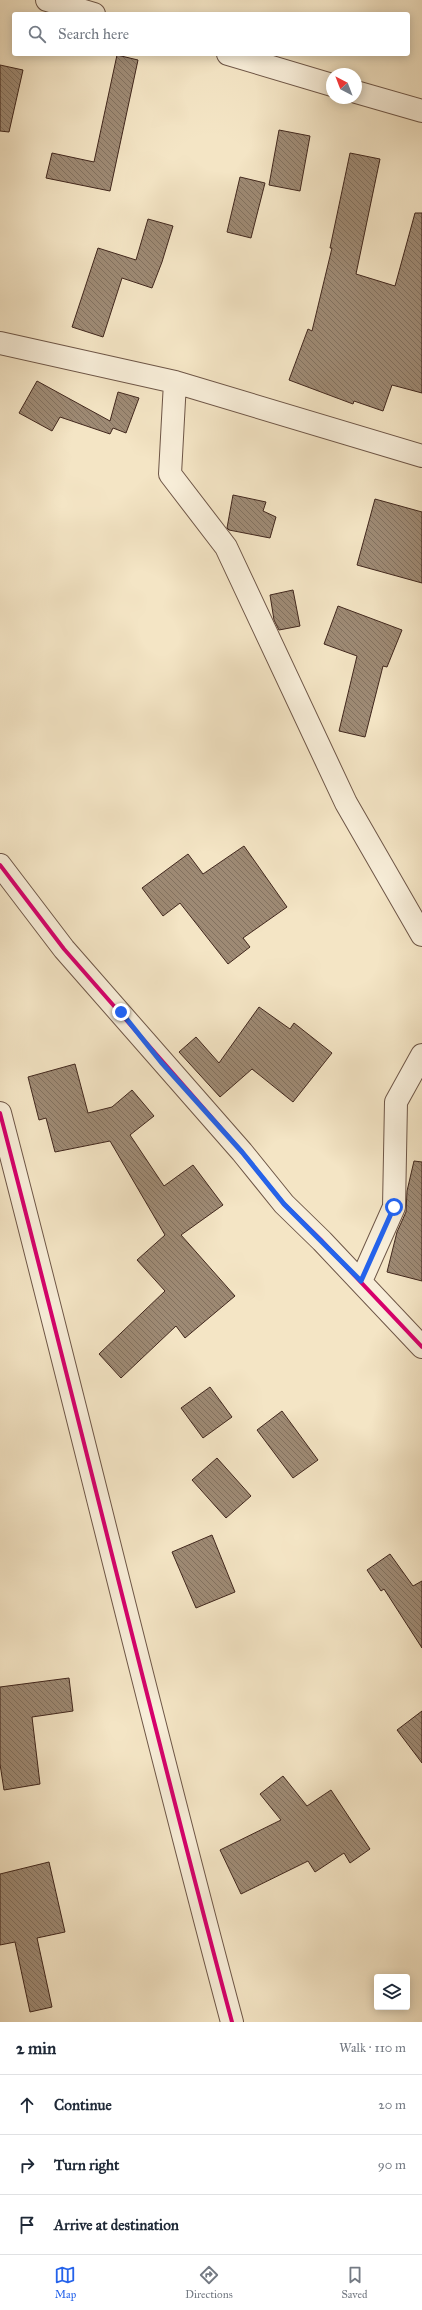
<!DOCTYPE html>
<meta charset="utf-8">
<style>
:root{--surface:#fff;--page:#f2f2f3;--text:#1f2937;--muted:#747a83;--line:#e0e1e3;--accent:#2563eb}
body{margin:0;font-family:"IM FELL Great Primer",serif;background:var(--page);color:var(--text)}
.controls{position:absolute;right:12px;bottom:12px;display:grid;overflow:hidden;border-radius:4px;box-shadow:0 2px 10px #0003}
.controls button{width:36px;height:36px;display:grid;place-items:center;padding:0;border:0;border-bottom:1px solid var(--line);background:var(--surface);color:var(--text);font:20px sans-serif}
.compass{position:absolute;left:326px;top:68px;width:36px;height:36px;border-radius:50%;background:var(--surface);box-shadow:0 2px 10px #0003;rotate:318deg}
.stop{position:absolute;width:12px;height:12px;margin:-9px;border:3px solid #2563eb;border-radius:50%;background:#fff}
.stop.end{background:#2563eb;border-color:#fff;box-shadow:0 1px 4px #0008}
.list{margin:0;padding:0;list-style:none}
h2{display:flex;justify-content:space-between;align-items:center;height:52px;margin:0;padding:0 16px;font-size:17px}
h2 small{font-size:13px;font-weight:400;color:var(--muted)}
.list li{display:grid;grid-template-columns:26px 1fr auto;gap:12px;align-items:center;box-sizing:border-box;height:60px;padding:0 16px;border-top:1px solid var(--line)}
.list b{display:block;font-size:15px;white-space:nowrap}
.list em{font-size:13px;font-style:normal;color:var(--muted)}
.icon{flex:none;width:22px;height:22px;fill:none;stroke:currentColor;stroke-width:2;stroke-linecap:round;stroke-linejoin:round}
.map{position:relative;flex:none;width:422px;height:2022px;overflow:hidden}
.search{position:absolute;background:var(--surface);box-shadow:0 2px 10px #0003;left:12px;right:12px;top:12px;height:44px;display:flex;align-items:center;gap:10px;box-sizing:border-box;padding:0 14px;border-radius:4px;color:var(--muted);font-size:15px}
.sheet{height:232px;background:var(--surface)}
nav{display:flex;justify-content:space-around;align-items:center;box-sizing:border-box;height:56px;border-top:1px solid var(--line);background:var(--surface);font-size:11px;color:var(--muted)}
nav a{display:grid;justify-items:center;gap:2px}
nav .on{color:var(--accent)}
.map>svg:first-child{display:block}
.building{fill:url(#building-back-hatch);stroke:#41271d}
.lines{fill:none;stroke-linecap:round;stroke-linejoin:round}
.minor-casing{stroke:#6e5647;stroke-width:24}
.minor{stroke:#f8eed9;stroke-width:22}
.cycleway-casing{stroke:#f8eed9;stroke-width:6}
.cycleway{stroke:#d6006c;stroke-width:4}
.route{stroke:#2563eb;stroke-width:5}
</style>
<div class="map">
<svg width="422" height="2022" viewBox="0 0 422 2022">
<defs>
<pattern id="building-back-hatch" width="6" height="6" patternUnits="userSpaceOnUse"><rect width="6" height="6" fill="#9e8a74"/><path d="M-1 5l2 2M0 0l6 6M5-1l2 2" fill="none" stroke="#82715f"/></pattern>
</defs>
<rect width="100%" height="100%" fill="#f4e5c5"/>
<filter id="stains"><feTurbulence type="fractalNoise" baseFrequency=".005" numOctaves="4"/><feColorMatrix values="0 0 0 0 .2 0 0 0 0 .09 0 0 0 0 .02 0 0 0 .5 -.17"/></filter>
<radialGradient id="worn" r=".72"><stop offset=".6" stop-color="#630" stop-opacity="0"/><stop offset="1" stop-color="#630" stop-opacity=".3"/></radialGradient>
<path class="building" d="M117 55 138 60 110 191 46 178 52 153 94 162Z
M0 65 23 70 9 132 0 131Z
M279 130 310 136 300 191 269 185Z
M350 153 380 159 356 274 395 286 415 213H422V393L392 385 383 411 354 401 353 404 289 380 308 329 312 331 332 248H330Z
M240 177 265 183 251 238 227 232Z
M148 219 173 226 162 262 152 288 122 278 103 337 72 327 98 248 136 260Z
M37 381 110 421 118 392 139 398 126 433 113 428 110 434 60 417 52 431 19 413Z
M233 495 266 502 263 511 276 517 270 538 229 530 227 528Z
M375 499 422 512V583L357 565Z
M293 590 300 626 279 630 274 620 270 595Z
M338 606 402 630 387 667 383 666 365 737 339 731 357 656 324 644Z
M244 846 287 907 243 938 250 947 228 964 180 903 163 916 142 888 188 854 203 874Z
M259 1007 290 1029 294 1023 332 1053 293 1102 252 1069 220 1097 179 1052 196 1037 219 1063Z
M75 1064 88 1113 112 1107 132 1090 154 1116 130 1135 164 1186 193 1165 223 1205 181 1235 235 1296 185 1338 176 1326 121 1378 99 1354 165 1291 137 1260 165 1235 110 1141 55 1152 46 1118 39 1120 28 1077Z
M414 1161 422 1162V1281L387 1272 397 1232 406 1212 407 1191Z
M210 1387 232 1417 203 1438 181 1408Z
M282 1411 318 1460 293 1478 257 1430Z
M217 1458 251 1496 226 1518 192 1480Z
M212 1535 235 1592 196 1608 172 1552Z
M390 1554 413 1586 422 1581V1648L384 1589 381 1591 367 1570Z
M69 1678 73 1711 32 1717 40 1784 4 1790 0 1764V1687Z
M422 1711V1763L397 1730Z
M283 1776 307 1806 331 1790 370 1849 350 1863 344 1853 315 1872 308 1861 241 1894 220 1850 281 1820 260 1794Z
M49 1862 65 1932 37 1938 52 2007 30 2012 15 1942 0 1945V1874Z"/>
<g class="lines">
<g class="minor-casing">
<path id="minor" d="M47 0 94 14
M228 54 332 85
M356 92 422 111
M0 343 175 382 422 456
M175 382 170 474 226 547 346 803 422 935
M0 865 64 949 242 1152 284 1204 322 1241 422 1347
M0 1113C79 1416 151 1720 232 2022
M361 1281 394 1207 396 1102 422 1055"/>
</g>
<use href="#minor" class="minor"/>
<g class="cycleway-casing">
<path id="cycleway" d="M0 865 64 949 242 1152 284 1204 322 1241 422 1347
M0 1113C79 1416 151 1720 232 2022"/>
</g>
<use href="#cycleway" class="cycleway"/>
</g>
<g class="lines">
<path class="route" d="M121 1012 161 1062 242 1152 284 1204 361 1281 394 1207"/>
</g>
<rect width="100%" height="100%" filter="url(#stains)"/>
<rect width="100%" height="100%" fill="url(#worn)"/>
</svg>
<div class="controls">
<button><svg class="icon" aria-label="layers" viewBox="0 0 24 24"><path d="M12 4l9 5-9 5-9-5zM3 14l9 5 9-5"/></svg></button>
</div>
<svg class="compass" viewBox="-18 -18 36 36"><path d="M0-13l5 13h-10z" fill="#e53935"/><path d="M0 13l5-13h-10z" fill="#747a83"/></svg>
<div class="stop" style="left:394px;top:1207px"></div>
<div class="stop end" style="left:121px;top:1012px"></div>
<div class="search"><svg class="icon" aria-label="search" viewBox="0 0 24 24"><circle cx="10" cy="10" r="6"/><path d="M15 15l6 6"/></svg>Search here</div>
</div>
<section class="sheet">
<h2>2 min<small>Walk · 110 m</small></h2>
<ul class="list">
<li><svg class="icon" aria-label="ahead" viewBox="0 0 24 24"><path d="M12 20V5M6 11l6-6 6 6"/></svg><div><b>Continue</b></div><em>20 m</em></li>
<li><svg class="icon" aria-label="right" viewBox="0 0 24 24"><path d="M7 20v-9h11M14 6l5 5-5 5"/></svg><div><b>Turn right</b></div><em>90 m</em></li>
<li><svg class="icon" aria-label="arrive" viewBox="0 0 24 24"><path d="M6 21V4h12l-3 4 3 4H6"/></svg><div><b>Arrive at destination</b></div></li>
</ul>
</section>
<nav>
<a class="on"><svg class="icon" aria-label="map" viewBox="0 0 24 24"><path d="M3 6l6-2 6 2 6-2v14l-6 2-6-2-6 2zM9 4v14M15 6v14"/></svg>Map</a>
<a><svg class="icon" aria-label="directions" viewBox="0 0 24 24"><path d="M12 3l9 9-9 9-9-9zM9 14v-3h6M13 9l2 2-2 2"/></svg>Directions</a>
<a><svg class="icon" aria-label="saved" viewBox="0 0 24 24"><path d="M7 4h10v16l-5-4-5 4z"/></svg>Saved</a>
</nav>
